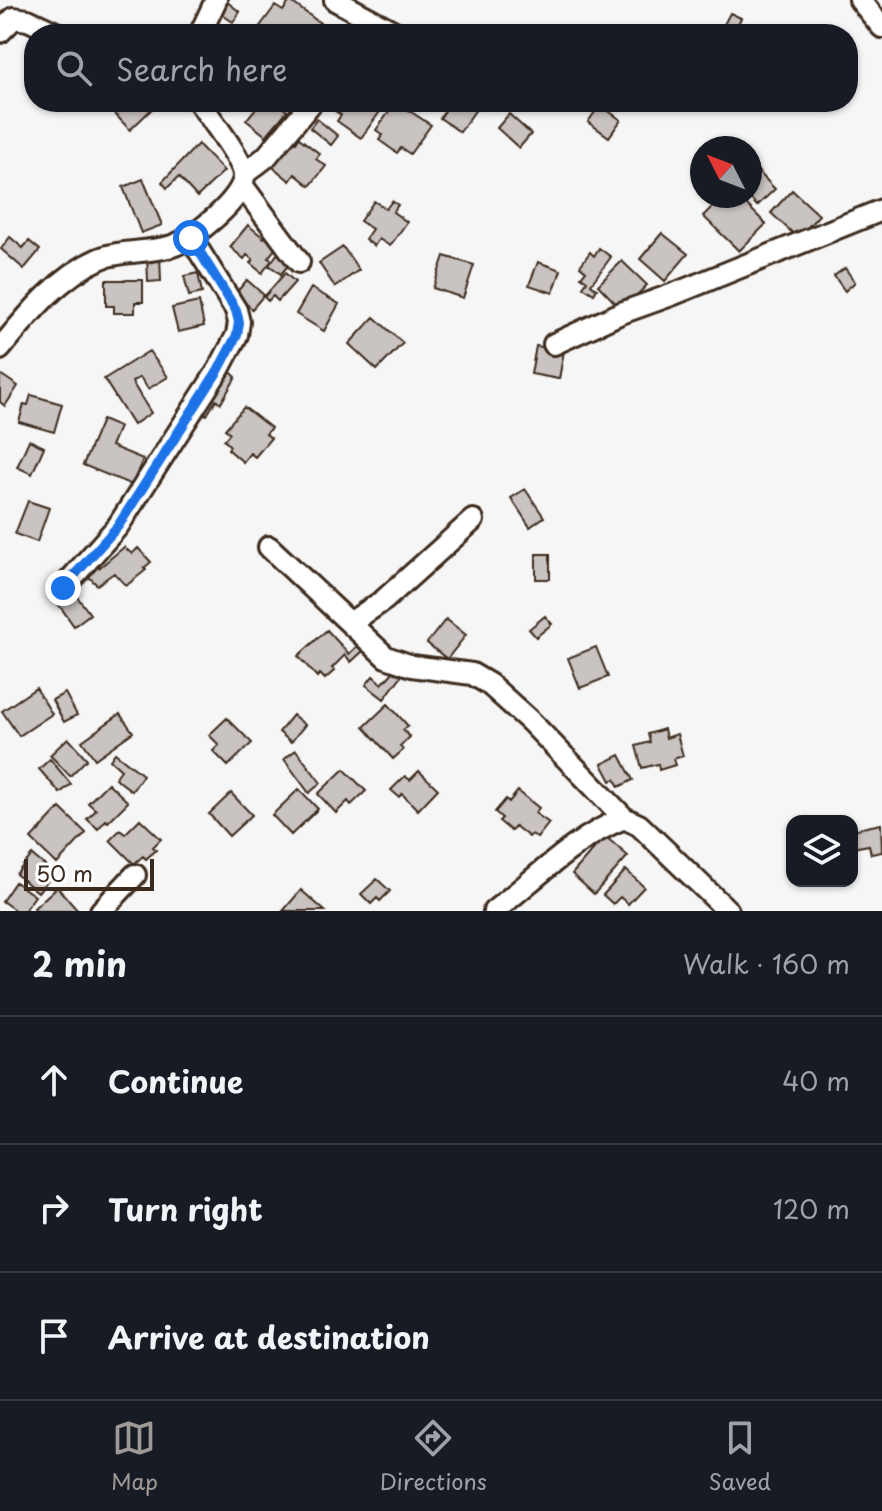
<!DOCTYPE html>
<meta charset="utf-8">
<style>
:root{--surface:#171b24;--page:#20242c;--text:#f1f3f6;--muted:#9ea1a6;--line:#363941;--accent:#9f9995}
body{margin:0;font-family:"Playpen Sans",sans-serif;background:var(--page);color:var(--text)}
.controls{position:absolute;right:24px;bottom:24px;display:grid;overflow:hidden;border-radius:16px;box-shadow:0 2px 6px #0004}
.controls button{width:72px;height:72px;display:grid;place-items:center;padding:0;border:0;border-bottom:2px solid var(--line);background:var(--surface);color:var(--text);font:40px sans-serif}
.compass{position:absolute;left:690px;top:136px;width:72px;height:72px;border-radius:50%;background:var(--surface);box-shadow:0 2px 6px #0004;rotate:312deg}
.scale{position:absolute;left:24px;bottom:20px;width:130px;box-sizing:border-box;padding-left:8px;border:4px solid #3b2a1e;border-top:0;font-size:22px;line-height:28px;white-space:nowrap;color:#3b2a1e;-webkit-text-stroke:6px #fff;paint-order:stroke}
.stop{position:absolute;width:24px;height:24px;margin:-18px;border:6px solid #1a73e8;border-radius:50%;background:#fff}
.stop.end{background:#1a73e8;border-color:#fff;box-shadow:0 2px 8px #0008}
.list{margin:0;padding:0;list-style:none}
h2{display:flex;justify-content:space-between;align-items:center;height:104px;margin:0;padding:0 32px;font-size:34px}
h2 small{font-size:26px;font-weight:400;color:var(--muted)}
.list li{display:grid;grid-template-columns:52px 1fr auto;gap:24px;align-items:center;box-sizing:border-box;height:128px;padding:0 32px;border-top:2px solid var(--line)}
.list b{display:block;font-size:30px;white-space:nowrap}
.list em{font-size:26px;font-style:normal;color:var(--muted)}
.icon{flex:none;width:44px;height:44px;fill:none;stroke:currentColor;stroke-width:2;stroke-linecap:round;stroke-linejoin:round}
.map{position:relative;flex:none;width:882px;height:911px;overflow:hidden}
.search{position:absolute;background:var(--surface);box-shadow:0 2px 6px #0004;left:24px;right:24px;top:24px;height:88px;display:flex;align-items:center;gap:20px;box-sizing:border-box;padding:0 28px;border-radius:32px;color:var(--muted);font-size:30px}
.sheet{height:488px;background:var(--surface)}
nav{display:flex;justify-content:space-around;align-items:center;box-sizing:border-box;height:112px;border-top:2px solid var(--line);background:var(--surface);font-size:22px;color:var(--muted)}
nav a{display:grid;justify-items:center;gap:4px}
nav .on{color:var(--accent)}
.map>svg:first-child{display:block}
.building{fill:#c9c3c1;stroke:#3b2a1e;stroke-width:2}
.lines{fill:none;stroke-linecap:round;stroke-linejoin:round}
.street-casing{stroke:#3b2a1e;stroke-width:26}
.street{stroke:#fff;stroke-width:20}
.route{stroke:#1a73e8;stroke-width:10}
</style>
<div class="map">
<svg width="882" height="911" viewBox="0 0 882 911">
<rect width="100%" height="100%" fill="#f7f6f6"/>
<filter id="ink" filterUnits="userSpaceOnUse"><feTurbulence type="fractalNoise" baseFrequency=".0125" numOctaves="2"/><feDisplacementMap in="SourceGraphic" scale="16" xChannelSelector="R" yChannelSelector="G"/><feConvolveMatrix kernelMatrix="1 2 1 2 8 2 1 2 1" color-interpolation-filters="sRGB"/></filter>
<g filter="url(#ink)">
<path class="building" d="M226 1 240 12 233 22 218 12Z
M290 1 320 23 311 34H280L277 32 264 34 258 29 275 6 283 11Z
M730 13 741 18 733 34H719Z
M121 102H159L130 130 112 111Z
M261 102H276L287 111 266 136 246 120Z
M337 102H378L384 106 361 138 337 121 341 115 332 109Z
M396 102 431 125 410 154 401 148 397 153 379 140 383 135 376 130Z
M451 102H481L460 132 440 118Z
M600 105 621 120 609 137 588 122Z
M509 114 531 134 519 148 497 128Z
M317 119 338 136 331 145 310 128Z
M290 137 296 142 299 138 320 154 316 159 326 166 310 186 295 174 290 181 268 163Z
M198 144 224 171 197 197 179 177 167 188 162 182Z
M753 166 775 189 757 206 748 196H750V169Z
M143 179 162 225 141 233 123 187Z
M792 190 819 215 798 238 771 213Z
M723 196H738L766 224 739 251 703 216Z
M374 201 386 209 392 201 398 205 393 212 407 222 390 246 379 239 374 246 365 239 372 229 360 221Z
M248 225 264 238 267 235 279 244 268 258 272 260 262 273 250 263 253 260 247 255 244 259 230 247Z
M662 233 688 254 665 281 640 259Z
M10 237 23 248 29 241 40 250 24 269 1 249Z
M343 247 359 270 335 287 319 263Z
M599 248 611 257 591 284 597 289 594 294 583 287 587 281 581 277 586 271 580 266 590 252 594 256Z
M278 253 290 263 281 274 269 265Z
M147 255H160L161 281 148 282Z
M444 256 474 265 463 298 433 288Z
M622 261 647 285 622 310 598 285Z
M538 262 561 270 553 293 529 285Z
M845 268 855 282 845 291 834 276Z
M198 273 202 293 189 296 184 276Z
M285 273 295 282 278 301 273 296 268 301 264 297Z
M106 280H143V302H135V313H114V306H106Z
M247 280 264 295 252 309 235 294Z
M311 288 339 304 324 331 296 314Z
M199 302 204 326 178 332 172 308Z
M374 317 403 343 377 370 349 344Z
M536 346 564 351 559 379 531 374Z
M149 351 168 377 148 389 140 377 132 382 151 413 133 425 104 379Z
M224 366 236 377 221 403 216 400 207 415 197 410Z
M0 374 18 386 5 406 0 402Z
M31 395 62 404 54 432 19 422 24 404 28 405Z
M244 407 271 428 266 434 271 438 255 457 250 453 243 462 228 449 230 446 224 440 230 433 225 429Z
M102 420 119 427 111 446 143 459 132 485 83 465Z
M29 440 44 447 32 474 17 467Z
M525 489 544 517 530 527 511 498Z
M28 501 49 508 37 542 15 534Z
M124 547 132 554 138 548 151 562 144 568 146 570 126 586 114 573 97 585 81 569 91 560 99 568Z
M536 554H550V579H536Z
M70 587 90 614 74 626 54 598Z
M545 616 552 624 536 637 529 629Z
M446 619 466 635 447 659 427 643Z
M327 630 349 654 358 645 364 650 351 662 345 655 332 668 335 670 325 679 320 674 317 677 298 656Z
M596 647 608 677 580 688 568 658Z
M394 671 402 675 384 699 366 685 373 676 382 684Z
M36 688 52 714 19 736 2 711Z
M65 693 77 715 64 722 52 700Z
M388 704 408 726 403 730 410 737 400 746 403 750 393 759 364 727Z
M120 714 133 732 95 759 82 741Z
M293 715 305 725 291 742 279 732Z
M227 718 252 743 228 766 213 751 219 745 209 735Z
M664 729 666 738 677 734 683 756 673 759 675 765 659 770 658 764 642 768 636 746 650 742 648 734Z
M68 738 87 759 70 776 50 755Z
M296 750 321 783 309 793 284 759Z
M115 753 143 775 132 791 115 778 121 770 110 760Z
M620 755 633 780 619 787 615 779 611 781 602 764Z
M50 759 71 784 60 793 39 769Z
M344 769 366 791 351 805 348 801 336 813 318 794Z
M419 771 438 789 418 810 402 794 399 797 391 790 405 776 410 780Z
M108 783 128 802 108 822 106 820 98 829 87 819 96 810 88 803Z
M299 789 318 809 291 835 272 815Z
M518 791 539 808 535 813 549 823 537 838 532 834 529 837 515 826 511 831 499 821 502 818 495 812 506 799 509 802Z
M231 793 252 815 229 836 209 814Z
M60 808 86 833 57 864 31 839Z
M140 819 161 839 153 847 156 850 146 859 143 856 134 864 110 840 120 830 125 834Z
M881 824 882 852 871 854 869 845 852 848V830Z
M605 836 628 856 594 894 572 874Z
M32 855 54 873 38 892 16 874Z
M626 870 644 887 628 904 620 897 613 904 603 895Z
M377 879 390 891 380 901 377 898 371 904 361 894Z
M15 882 35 896 24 911H16L2 901Z
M57 887 78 911H36L34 908Z
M301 890 325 911H283Z"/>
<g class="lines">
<g class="street-casing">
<path id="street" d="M335 0 398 34
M860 0 882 27
M0 32 14 18 28 20 58 34
M200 34 216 0
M244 174 266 157 312 102
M242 185 299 262
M554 344 621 313 674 294 882 210
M0 349C28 315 58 277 99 259 120 250 149 253 172 246 192 240 245 198 244 175 243 160 209 116 199 102
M269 547 386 657 412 666 472 674 489 684 530 721 624 818
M63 588 118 526 219 369 237 335 239 322 236 310 191 238
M350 623 384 600 473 520
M101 911 135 875
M494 911C537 878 573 839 624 818L639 825 728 911"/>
</g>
<use href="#street" class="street"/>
</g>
</g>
<g class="lines" filter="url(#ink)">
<path class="route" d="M63 588 118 526 219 369 237 335 239 322 236 310 191 238"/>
</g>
</svg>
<div class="controls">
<button><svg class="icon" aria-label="layers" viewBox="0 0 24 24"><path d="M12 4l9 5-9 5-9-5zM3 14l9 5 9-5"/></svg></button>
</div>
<svg class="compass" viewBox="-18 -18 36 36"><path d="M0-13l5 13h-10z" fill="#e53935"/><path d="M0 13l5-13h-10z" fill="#9ea1a6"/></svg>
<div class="scale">50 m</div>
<div class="stop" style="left:191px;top:238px"></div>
<div class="stop end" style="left:63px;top:588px"></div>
<div class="search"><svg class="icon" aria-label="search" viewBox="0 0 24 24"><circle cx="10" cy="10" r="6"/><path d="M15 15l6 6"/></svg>Search here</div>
</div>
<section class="sheet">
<h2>2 min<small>Walk · 160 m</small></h2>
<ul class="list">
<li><svg class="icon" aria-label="ahead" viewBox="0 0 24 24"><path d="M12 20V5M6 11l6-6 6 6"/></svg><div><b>Continue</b></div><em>40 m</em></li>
<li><svg class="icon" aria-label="right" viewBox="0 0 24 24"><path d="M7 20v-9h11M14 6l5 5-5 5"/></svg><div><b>Turn right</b></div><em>120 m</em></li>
<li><svg class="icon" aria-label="arrive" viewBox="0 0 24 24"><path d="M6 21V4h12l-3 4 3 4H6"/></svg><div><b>Arrive at destination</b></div></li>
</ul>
</section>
<nav>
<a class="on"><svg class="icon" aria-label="map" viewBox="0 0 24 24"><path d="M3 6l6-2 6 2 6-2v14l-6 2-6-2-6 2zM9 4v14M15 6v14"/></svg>Map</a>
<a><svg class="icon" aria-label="directions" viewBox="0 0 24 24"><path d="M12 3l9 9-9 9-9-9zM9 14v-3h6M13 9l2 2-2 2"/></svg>Directions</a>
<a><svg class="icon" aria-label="saved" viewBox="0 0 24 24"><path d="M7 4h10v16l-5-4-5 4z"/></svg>Saved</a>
</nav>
